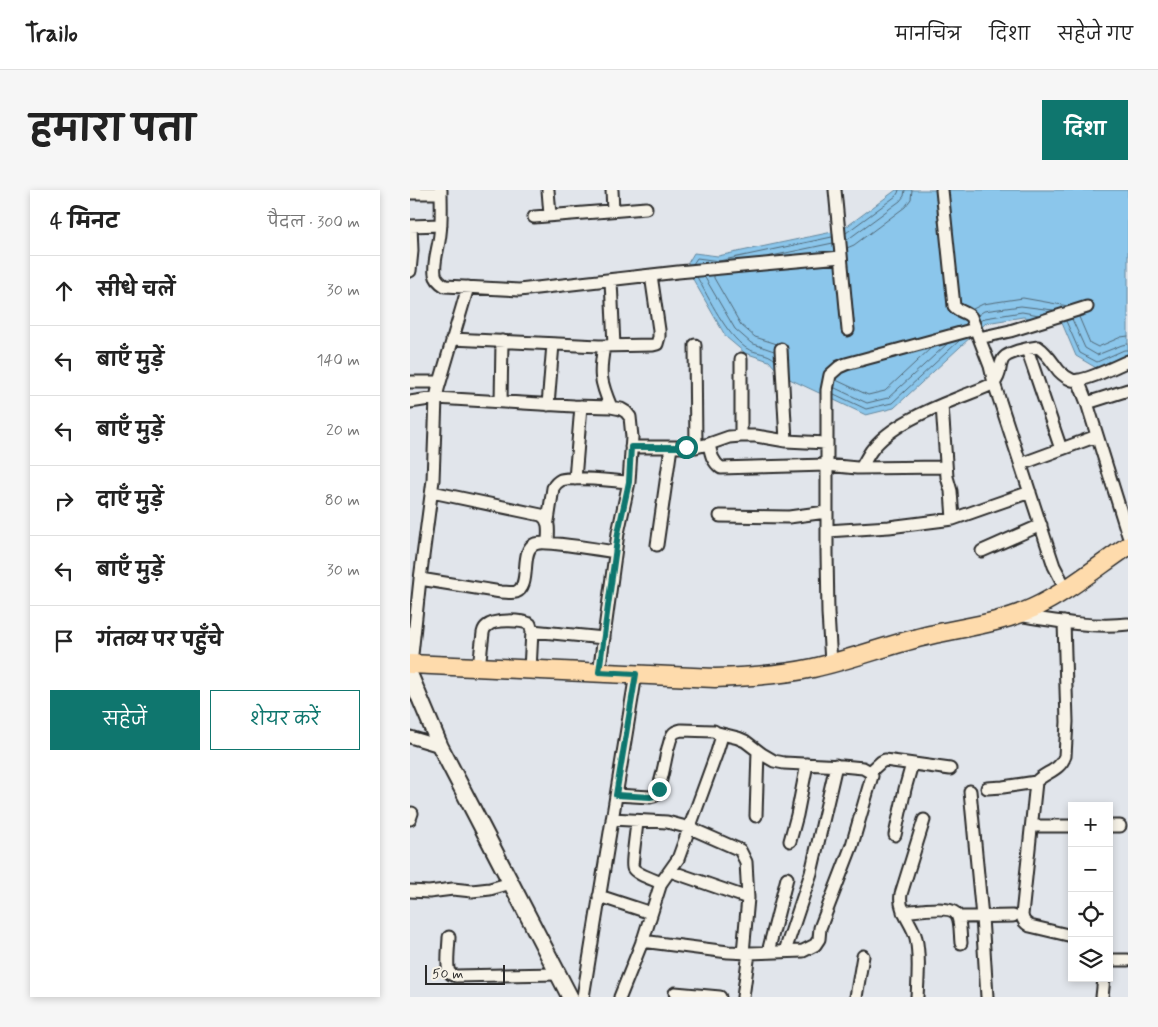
<!DOCTYPE html>
<html lang="hi">
<meta charset="utf-8">
<style>
:root{--surface:#fff;--page:#f6f6f6;--text:#222;--muted:#767676;--line:#e0e0e0;--accent:#0f766e}
body{margin:0;font-family:Mynerve,"Playpen Sans Deva",sans-serif;background:var(--page);color:var(--text)}
.controls{position:absolute;right:15px;bottom:15px;display:grid;overflow:hidden;border-radius:0px;box-shadow:0 2px 8px #0003}
.controls button{width:45px;height:45px;display:grid;place-items:center;padding:0;border:0;border-bottom:1px solid var(--line);background:var(--surface);color:var(--text);font:25px sans-serif}
.scale{position:absolute;left:15px;bottom:12px;width:80px;box-sizing:border-box;padding-left:5px;border:2px solid #2b2b2b;border-top:0;font-size:14px;line-height:18px;white-space:nowrap;color:#2b2b2b;-webkit-text-stroke:4px #f7f3e8;paint-order:stroke}
.stop{position:absolute;width:15px;height:15px;margin:-11px;border:4px solid #0f766e;border-radius:50%;background:#fff}
.stop.end{background:#0f766e;border-color:#fff;box-shadow:0 1px 5px #0008}
.list{margin:0;padding:0;list-style:none}
h2{display:flex;justify-content:space-between;align-items:center;height:65px;margin:0;padding:0 20px;font-size:21px}
h2 small{font-size:16px;font-weight:400;color:var(--muted)}
.list li{display:grid;grid-template-columns:32px 1fr auto;gap:15px;align-items:center;box-sizing:border-box;height:70px;padding:0 20px;border-top:1px solid var(--line)}
.list b{display:block;font-size:19px;white-space:nowrap}
.list em{font-size:16px;font-style:normal;color:var(--muted)}
.actions{display:flex;gap:10px;padding:15px 20px}
.actions a{flex:1;padding:11px 0;border:1px solid var(--accent);border-radius:0px;text-align:center;font-size:18px;color:var(--accent)}
.actions .main{background:var(--accent);color:#fff}
.icon{flex:none;width:28px;height:28px;fill:none;stroke:currentColor;stroke-width:2;stroke-linecap:round;stroke-linejoin:round}
.map{position:relative;flex:none;width:718px;height:807px;overflow:hidden;border-radius:0px}
header{display:flex;align-items:center;gap:30px;box-sizing:border-box;height:70px;padding:0 25px;background:var(--surface);border-bottom:1px solid var(--line)}
header strong{font-size:24px}
nav{display:flex;gap:28px;margin-inline-start:auto;font-size:18px}
.intro{display:flex;align-items:center;justify-content:space-between;box-sizing:border-box;height:120px;padding:0 30px}
h1{margin:0;font-size:35px}
.button{padding:12px 22px;border-radius:0px;background:var(--accent);color:#fff;font-size:18px;font-weight:700}
main{display:flex;gap:30px;padding:0 30px}
aside{flex:1;background:var(--surface);border-radius:0px;box-shadow:0 2px 8px #0003}
.map>svg:first-child{display:block}
.water{fill:#8bc6eb;stroke:#65889e}
.lines{fill:none;stroke-linecap:round;stroke-linejoin:round}
.shore{stroke:#516978;stroke-width:1}
.street-casing{stroke:#2b2b2b;stroke-width:15}
.secondary-casing{stroke:#2b2b2b;stroke-width:19}
.primary-casing{stroke:#2b2b2b;stroke-width:21}
.street{stroke:#f7f3e8;stroke-width:11}
.secondary{stroke:#f7f3e8;stroke-width:15}
.primary{stroke:#fedbac;stroke-width:18}
.route{stroke:#0f766e;stroke-width:6}
</style>
<header>
<strong>Trailo</strong>
<nav><a>मानचित्र</a><a>दिशा</a><a>सहेजे गए</a></nav>
</header>
<div class="intro"><h1>हमारा पता</h1><a class="button">दिशा</a></div>
<main>
<aside>
<h2>4 मिनट<small>पैदल · 300 m</small></h2>
<ul class="list">
<li><svg class="icon" aria-label="ahead" viewBox="0 0 24 24"><path d="M12 20V5M6 11l6-6 6 6"/></svg><div><b>सीधे चलें</b></div><em>30 m</em></li>
<li><svg class="icon" aria-label="left" viewBox="0 0 24 24"><path d="M17 20v-9H6M10 6l-5 5 5 5"/></svg><div><b>बाएँ मुड़ें</b></div><em>140 m</em></li>
<li><svg class="icon" aria-label="left" viewBox="0 0 24 24"><path d="M17 20v-9H6M10 6l-5 5 5 5"/></svg><div><b>बाएँ मुड़ें</b></div><em>20 m</em></li>
<li><svg class="icon" aria-label="right" viewBox="0 0 24 24"><path d="M7 20v-9h11M14 6l5 5-5 5"/></svg><div><b>दाएँ मुड़ें</b></div><em>80 m</em></li>
<li><svg class="icon" aria-label="left" viewBox="0 0 24 24"><path d="M17 20v-9H6M10 6l-5 5 5 5"/></svg><div><b>बाएँ मुड़ें</b></div><em>30 m</em></li>
<li><svg class="icon" aria-label="arrive" viewBox="0 0 24 24"><path d="M6 21V4h12l-3 4 3 4H6"/></svg><div><b>गंतव्य पर पहुँचे</b></div></li>
</ul>
<div class="actions"><a class="main">सहेजें</a><a>शेयर करें</a></div>
</aside>
<div class="map">
<svg width="718" height="807" viewBox="0 0 718 807">
<rect width="100%" height="100%" fill="#e1e5eb"/>
<filter id="ink" filterUnits="userSpaceOnUse"><feTurbulence type="fractalNoise" baseFrequency=".02" numOctaves="2"/><feDisplacementMap in="SourceGraphic" scale="10" xChannelSelector="R" yChannelSelector="G"/><feConvolveMatrix kernelMatrix="1 2 1 2 8 2 1 2 1" color-interpolation-filters="sRGB"/></filter>
<g filter="url(#ink)">
<path class="water" d="M486 0H718V164L688 179 666 166 652 133 613 127 576 133 484 218 456 225 371 185 359 171 335 163 316 147 280 84 278 73 284 63 308 66 432 40Z"/>
<g class="lines">
<path class="shore" d="M436 43 486 6 488 3 489 0
M437 50 490 11 494 6 495 0
M437 58 444 55 495 17 501 9 502 0
M357 67 423 53
M283 74 287 68 309 71 422 47
M294 86 325 139 341 153 364 161
M304 86V88L331 135 345 147 367 154
M287 87C300 110 315 143 336 158 345 164 358 162 365 170
M563 119 573 114 613 108 658 116
M568 125 574 121 611 116 643 120
M669 127 680 153 688 157 711 147 718 146
M662 129 675 158 687 165 712 155 718 154
M570 131 575 128 612 122 629 125
M656 131 670 163 687 172 714 160H718
M426 190 458 205 475 201 521 158
M425 198 457 213 478 208 537 154
M424 204 456 219 482 213 550 150"/>
<g class="street-casing">
<path id="street" d="M31 0C31 15 32 30 30 44 29 57 23 71 25 84 26 90 30 93 35 96L109 100 268 82 431 67
M138 0 140 25
M202 0 203 20
M425 0 438 140
M532 0 544 116C548 122 555 121 561 127L580 176 584 193 637 355 644 376 656 399
M0 3H31
M124 27 236 18
M0 36 31 35
M0 81 2 61 1 36
M201 90 204 156
M569 148 600 141 677 117
M42 149 189 156 243 155 247 154 249 147V140L241 85
M285 155 286 257
M194 156C189 184 190 191 201 217
M371 159 376 251
M617 159 651 259
M668 190 677 213 718 345
M0 192H29
M0 212 26 208 164 216 201 217 211 219 216 222 220 227 222 247 219 292 208 343 189 483
M91 212 92 151
M677 213 718 200
M138 215 143 154
M532 215 537 287 541 301 543 329
M331 246V169
M299 254C301 264 302 271 311 278L416 275 447 278 536 277
M221 257H286L299 254 319 247 331 246H346L376 251 416 253
M611 274 687 246
M451 278C454 273 457 267 461 261 479 236 520 219 548 208 560 203 573 199 584 193 592 183 588 181 592 171 595 162 619 158 628 157 637 163 642 172 649 181 652 184 657 188 662 190 672 193 707 176 718 171
M165 289 171 216
M22 302 131 325C141 330 138 343 138 353
M310 326 379 327 416 322
M138 331 143 298C145 294 147 292 151 290 164 286 203 291 219 292
M417 341 479 337 543 329 620 302
M247 355 261 257
M572 361 631 335
M10 389 91 402C96 402 102 403 106 402 122 396 109 360 125 354 133 350 192 360 205 362
M608 425C644 431 682 438 718 434
M654 432 657 532 655 566C650 581 635 582 626 592L612 725C613 731 615 733 620 736L662 746
M122 441 194 448
M421 473 418 423 417 363V200L420 185 429 177 436 174 565 139
M1 474 10 389 23 290 26 208 28 199 58 97
M69 477 73 443C74 439 74 438 77 436 84 429 111 430 120 434L122 441 120 480
M0 547 30 556
M460 582 471 572 475 570 540 579
M577 598 593 597 626 592
M560 601 572 727 577 807
M206 605 240 607 244 606C251 599 255 569 258 558 260 553 260 547 264 543 266 541 269 541 271 540L304 541 311 546V549L307 562 268 669 251 693 234 747 210 807
M346 626 348 561
M0 629 2 623
M202 629 257 632 280 638 330 660 336 672 338 708 333 763
M227 631C227 637 221 675 223 678 226 684 245 690 251 693
M622 636H662
M699 636H710
M485 645 495 599 502 574
M380 651 387 625 397 574
M260 681 338 708
M0 701 19 702 43 699 62 701 80 699 101 693
M189 706 241 723
M493 722C505 721 541 714 547 725 551 732 550 745 551 753
M548 727 603 726
M39 747C39 754 36 775 39 782 41 785 43 785 46 786L148 784
M232 751 318 762 339 763 393 761 405 755 409 749 410 738 442 655 462 586 460 582 453 578 432 576 374 573 364 571 352 564 335 551 328 548 308 543
M375 761 401 683 426 575
M358 762 377 688
M699 770H718
M265 803 310 807
M173 807 226 484
M333 807 339 763
M446 807 453 766
M507 807C508 788 510 767 506 748 502 732 488 721 491 704L514 630
M692 807 694 788"/>
</g>
<g class="secondary-casing">
<path id="secondary" d="M0 485 30 556 160 807"/>
</g>
<g class="primary-casing">
<path id="primary" d="M0 474 305 488C338 487 371 485 403 478 443 469 481 454 520 445 555 437 591 433 623 418 657 402 687 377 718 356"/>
</g>
<use href="#street" class="street"/>
<use href="#secondary" class="secondary"/>
<use href="#primary" class="primary"/>
</g>
</g>
<g class="lines" filter="url(#ink)">
<path class="route" d="M249 599 244 606 240 607 206 605 226 484 189 482 208 343 219 292 221 257H276"/>
</g>
</svg>
<div class="controls">
<button>+</button>
<button>−</button>
<button><svg class="icon" aria-label="locate" viewBox="0 0 24 24"><circle cx="12" cy="12" r="6"/><path d="M12 2v4M12 18v4M2 12h4M18 12h4"/></svg></button>
<button><svg class="icon" aria-label="layers" viewBox="0 0 24 24"><path d="M12 4l9 5-9 5-9-5zM3 14l9 5 9-5"/></svg></button>
</div>
<div class="scale">50 m</div>
<div class="stop" style="left:276px;top:257px"></div>
<div class="stop end" style="left:249px;top:599px"></div>
</div>
</main>
